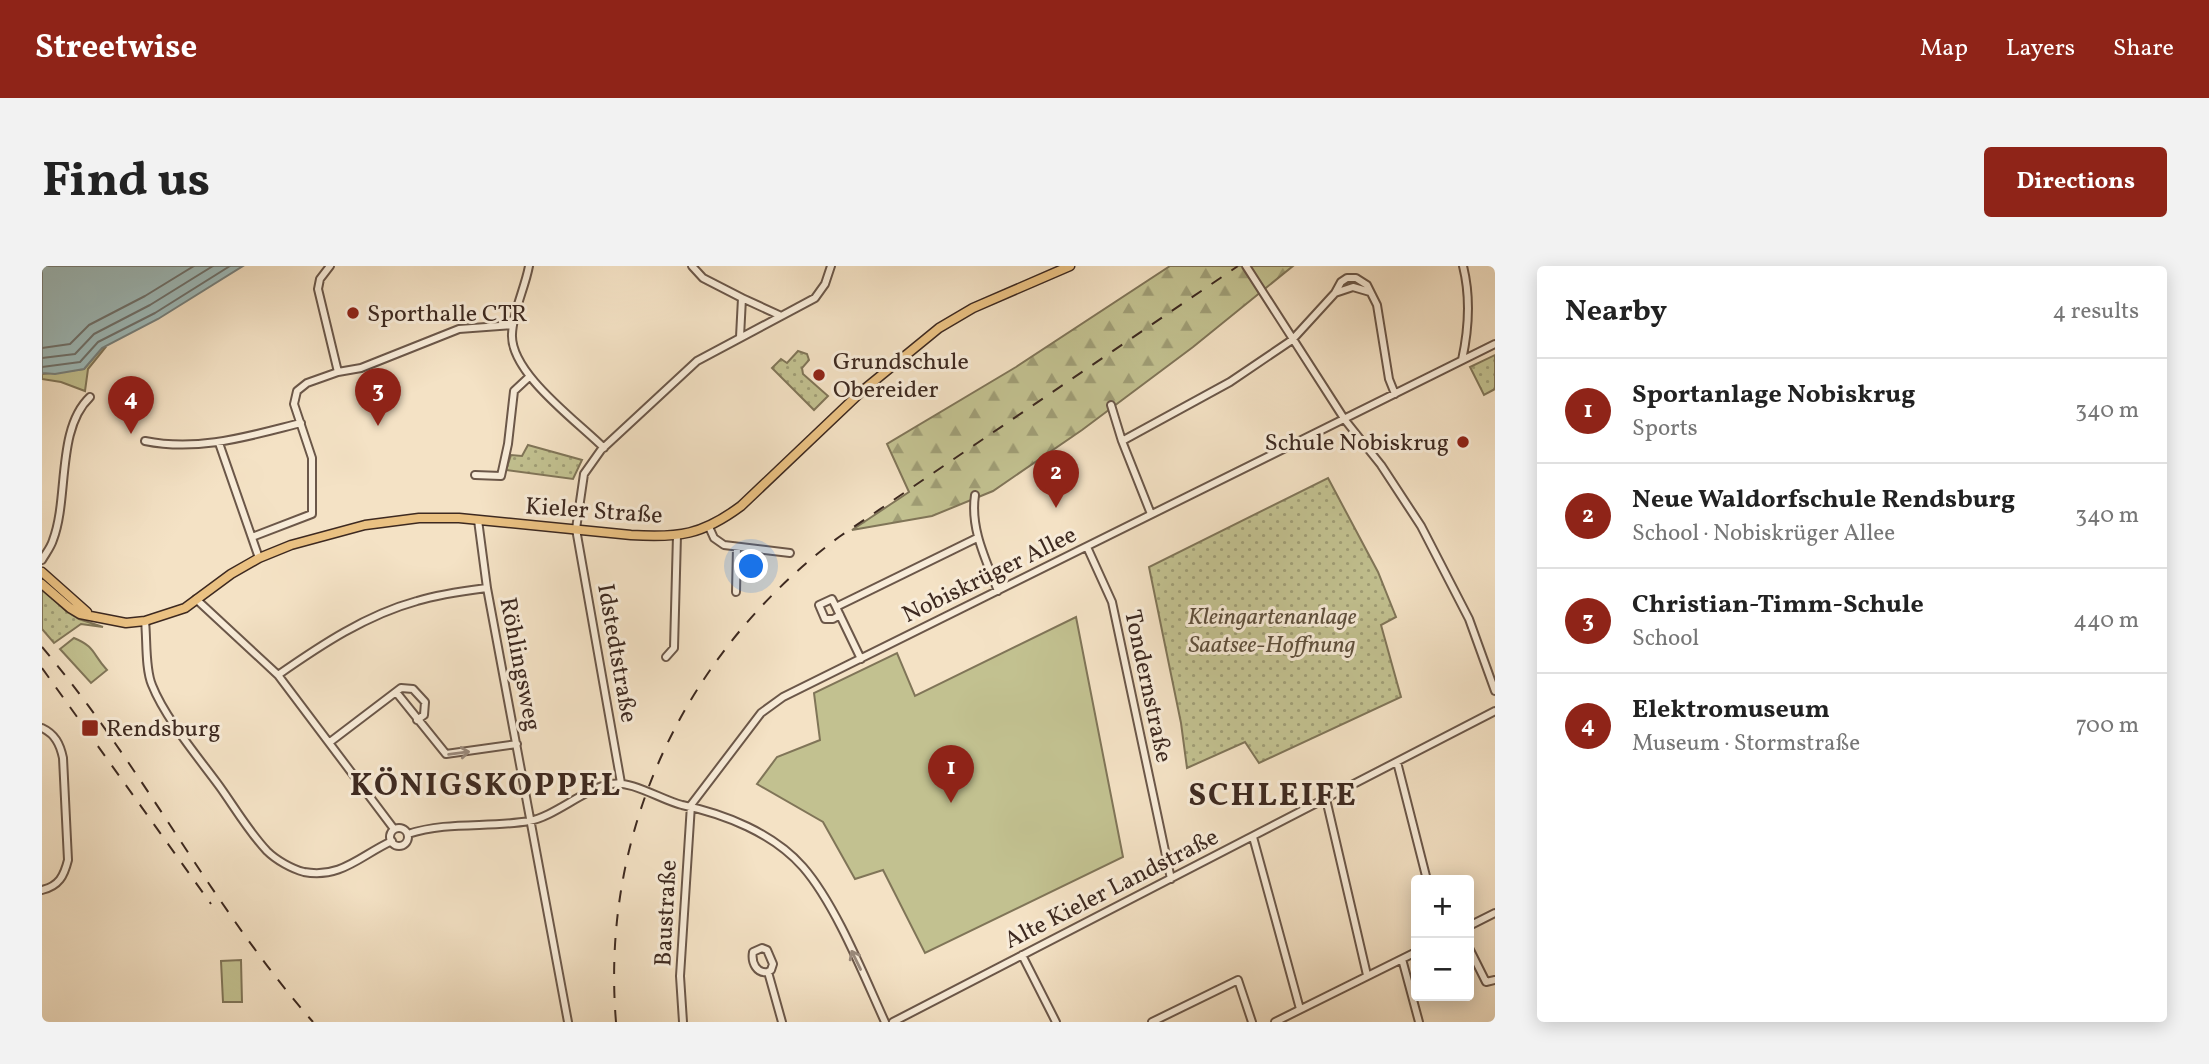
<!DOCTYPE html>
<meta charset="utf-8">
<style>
:root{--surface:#fff;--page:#f2f2f2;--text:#222;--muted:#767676;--line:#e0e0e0;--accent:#8f2418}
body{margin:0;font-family:Vollkorn,serif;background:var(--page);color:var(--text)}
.controls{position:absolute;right:21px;bottom:21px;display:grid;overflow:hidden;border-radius:7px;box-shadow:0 4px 18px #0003}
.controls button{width:63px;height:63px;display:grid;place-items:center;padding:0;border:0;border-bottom:2px solid var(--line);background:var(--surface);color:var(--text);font:35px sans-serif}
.you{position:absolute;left:710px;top:301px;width:24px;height:24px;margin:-18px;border:5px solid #fff;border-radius:50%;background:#1a73e8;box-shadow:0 0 0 10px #1a73e833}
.badge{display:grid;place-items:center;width:46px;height:46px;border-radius:50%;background:var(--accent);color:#fff;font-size:23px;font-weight:700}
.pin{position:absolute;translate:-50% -58px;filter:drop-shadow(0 2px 4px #0008)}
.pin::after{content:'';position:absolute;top:37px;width:24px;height:21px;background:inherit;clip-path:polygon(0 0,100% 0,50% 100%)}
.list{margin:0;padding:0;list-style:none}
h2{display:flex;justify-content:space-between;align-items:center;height:91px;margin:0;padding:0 28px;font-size:30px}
h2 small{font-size:23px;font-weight:400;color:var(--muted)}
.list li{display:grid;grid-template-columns:46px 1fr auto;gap:21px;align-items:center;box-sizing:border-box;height:105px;padding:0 28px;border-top:2px solid var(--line)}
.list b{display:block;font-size:26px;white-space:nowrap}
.list p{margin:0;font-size:23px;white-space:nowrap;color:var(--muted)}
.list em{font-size:23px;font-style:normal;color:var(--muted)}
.map{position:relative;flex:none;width:1453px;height:756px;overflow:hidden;border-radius:7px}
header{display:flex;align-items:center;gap:42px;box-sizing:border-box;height:98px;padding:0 35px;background:var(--accent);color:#fff}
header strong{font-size:33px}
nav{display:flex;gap:38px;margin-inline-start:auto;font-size:24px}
.intro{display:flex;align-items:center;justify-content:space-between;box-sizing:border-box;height:168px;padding:0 42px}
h1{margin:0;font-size:49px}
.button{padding:18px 32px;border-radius:7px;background:var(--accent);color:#fff;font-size:24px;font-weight:700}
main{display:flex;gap:42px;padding:0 42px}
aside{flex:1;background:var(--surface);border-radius:7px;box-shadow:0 4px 18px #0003}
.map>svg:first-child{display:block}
.grass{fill:#c2c190;stroke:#807558;stroke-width:2}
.forest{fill:url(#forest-firs);stroke:#807558;stroke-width:2}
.park{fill:url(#park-dots);stroke:#807558;stroke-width:2}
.water{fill:#9ebcbc;stroke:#77817e;stroke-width:2}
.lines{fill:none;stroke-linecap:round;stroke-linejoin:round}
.shore{stroke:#6e726e;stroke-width:2}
.minor-casing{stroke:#6b5749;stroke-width:10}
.major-casing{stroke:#3d2920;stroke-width:11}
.minor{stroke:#f8ecd9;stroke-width:6}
.major{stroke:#eac182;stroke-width:8}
.rail{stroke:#3d2920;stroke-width:2;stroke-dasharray:12 12;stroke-linecap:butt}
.oneway{stroke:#9a8a7c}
.poi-dot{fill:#8f2418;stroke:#f8ecd9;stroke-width:2.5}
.labels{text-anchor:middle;stroke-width:6;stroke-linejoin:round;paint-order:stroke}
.poi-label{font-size:24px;fill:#3d2920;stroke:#f8ecd9;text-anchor:start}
.street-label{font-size:24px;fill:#3d2920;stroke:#f8ecd9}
.park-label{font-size:24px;font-style:italic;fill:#5e4f3c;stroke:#f8ecd9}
.district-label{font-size:32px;font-weight:bold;letter-spacing:2px;fill:#3d2920;stroke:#f8ecd9}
</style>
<header>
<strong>Streetwise</strong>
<nav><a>Map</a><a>Layers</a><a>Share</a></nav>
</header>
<div class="intro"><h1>Find us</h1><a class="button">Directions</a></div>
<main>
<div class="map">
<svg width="1453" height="756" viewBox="0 0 1453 756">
<defs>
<pattern id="forest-firs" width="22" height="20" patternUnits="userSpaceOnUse" patternTransform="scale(1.75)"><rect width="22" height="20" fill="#c2c190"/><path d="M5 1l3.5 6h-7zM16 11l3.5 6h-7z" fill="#9f9d75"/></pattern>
<pattern id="park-dots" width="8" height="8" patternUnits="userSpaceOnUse" patternTransform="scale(1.75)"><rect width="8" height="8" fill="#c2c190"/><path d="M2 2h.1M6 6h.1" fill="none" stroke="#9f9d75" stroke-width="1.8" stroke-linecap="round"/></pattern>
</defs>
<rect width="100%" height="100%" fill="#f4e2c5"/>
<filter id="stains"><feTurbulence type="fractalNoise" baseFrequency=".00286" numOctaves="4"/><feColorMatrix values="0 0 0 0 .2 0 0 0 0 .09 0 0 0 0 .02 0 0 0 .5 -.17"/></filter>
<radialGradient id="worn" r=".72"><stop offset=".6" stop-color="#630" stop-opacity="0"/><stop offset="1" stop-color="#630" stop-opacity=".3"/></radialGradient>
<path class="grass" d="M60 82H63L46 103 43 125 19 116 0 113V108L42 103Z
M1034 351 1081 591 883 687 841 604 813 613 781 556 715 518 735 491 778 474 772 427 855 387 873 430Z
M32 372C54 381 50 388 65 404L49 417 18 383Z
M199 694 200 736H181L179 695Z"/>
<path class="forest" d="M1128 0H1251L1151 81 1040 164 951 225 890 250 810 264 867 226 845 178 974 101Z"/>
<path class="park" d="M756 85 765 88 767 94 760 102 761 108 786 130 772 144 730 102 739 93 745 97Z
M1453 89V123L1442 129 1428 101Z
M486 179 540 194 531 213 464 204 469 189 480 190Z
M1286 212 1336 306 1354 351 1339 359 1359 431 1217 497 1203 476 1145 502 1139 457 1107 301Z
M0 322 24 345 37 353 61 361 39 358 12 377 0 363Z"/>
<path class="water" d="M0 0H201L116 53 60 82 42 103 13 108 0 107Z"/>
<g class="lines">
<path class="shore" d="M0 82 28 78 47 59 103 30 152 0
M0 92 33 88 52 68 108 39 171 0
M0 101 38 96 56 76 113 47 188 0"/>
<g class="minor-casing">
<path id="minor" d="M288 0 278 13 276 23 296 106
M487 0C483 22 471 45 470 68 468 107 535 155 562 182
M650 0 661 12 700 32
M1204 0 1303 154 1339 199 1379 260 1427 353 1453 425
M1293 27 1311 21 1328 26
M698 71 700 32 737 49
M1420 94C1427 62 1429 32 1421 0
M1069 139 1080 175
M103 175C157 186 207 170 259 157
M177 177 217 292
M433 209 459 210 466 178 472 125 487 111
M933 229C928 263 944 294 956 325
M1109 248 1080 175 1188 116 1250 74 1293 27 1299 16 1305 12H1314L1325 19 1335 39 1347 113 1353 128
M436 254 445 322 526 756
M667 261 672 272 682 279 748 287
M210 271 270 248V192L252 138 255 125 265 117 296 106 319 102 417 63 471 59
M1045 281 1070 336 1129 613
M0 294C4 287 9 281 11 274 27 232 14 163 48 131
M694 326 695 281
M154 333 236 409 352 563
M794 341 790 333 777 339 783 353H791L798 349
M103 355C105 373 103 403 110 419 123 452 156 491 178 521 193 542 207 566 225 585 234 594 250 603 262 606 299 613 319 589 350 575
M624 391 632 382 635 269
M819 393 794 341 935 272
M236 409C279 379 324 349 375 335 398 328 422 325 445 322
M354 426 404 488 475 478
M0 462C13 468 18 478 21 492L26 594C22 610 17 620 0 624
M288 476 359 422 371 423 383 436 382 449 375 454
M1355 496 1385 614
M579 517 534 263 542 208 559 184 655 95 773 32 783 18 789 0
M1284 533 1325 709
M649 539 719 447 741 431 1453 78
M348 571a9 9 0 1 1 18 0a9 9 0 1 1-18 0Z
M366 568C406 555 447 562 487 555 512 551 543 522 569 518 590 514 619 534 640 539 683 548 731 567 761 601 794 639 822 710 843 756
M1211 571 1258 743
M1427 660 1453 647
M1427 682 1444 716 1453 714
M980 689 1014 756
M1360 693 1377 756
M726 706C715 708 709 697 711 686L720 682 725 684 731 698 729 704 726 706 740 756
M641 756 638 710 649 539
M851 756 1453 445
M1110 756 1196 714 1210 756
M1233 756 1374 686"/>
</g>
<g class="major-casing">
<path id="major" d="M0 306 45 346
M0 318 28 342 38 348 84 357 103 355 143 342 189 308 217 292 249 279 323 259 377 252H417L589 269C637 272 660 269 699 240L820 125 897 62 931 42 1028 0"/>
</g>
<use href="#minor" class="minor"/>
<use href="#major" class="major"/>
<path class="rail" d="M0 381C100 499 169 640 271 756
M0 402 169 638
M574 756C558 564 644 385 797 271L1196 0"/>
</g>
<defs><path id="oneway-shaft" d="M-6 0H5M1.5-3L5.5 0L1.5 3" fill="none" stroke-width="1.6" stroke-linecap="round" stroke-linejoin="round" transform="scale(1.75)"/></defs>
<g class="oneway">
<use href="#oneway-shaft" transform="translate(417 487) rotate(-7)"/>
<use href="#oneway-shaft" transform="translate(814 694) rotate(-116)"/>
</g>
<g class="poi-dot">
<circle cx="311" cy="47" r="7"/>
<circle cx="777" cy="109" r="7"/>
<circle cx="1421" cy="176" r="7"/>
<rect x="39" y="453" width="18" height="18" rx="3.5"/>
</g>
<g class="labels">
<g class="poi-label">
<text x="325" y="55">Sporthalle CTR</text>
<text x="791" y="103">Grundschule<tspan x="791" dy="28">Obereider</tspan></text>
<text x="1407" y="184" text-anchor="end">Schule Nobiskrug</text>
<text x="64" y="470">Rendsburg</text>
</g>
<g class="street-label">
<text transform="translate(552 244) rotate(4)" y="8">Kieler Straße</text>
<text transform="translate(947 308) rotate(-26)" y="8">Nobiskrüger Allee</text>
<text transform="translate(576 387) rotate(80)" y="8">Idstedtstraße</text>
<text transform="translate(479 398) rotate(79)" y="8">Röhlingsweg</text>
<text transform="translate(1107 420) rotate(78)" y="8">Tondernstraße</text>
<text transform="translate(1069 622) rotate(-27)" y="8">Alte Kieler Landstraße</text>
<text transform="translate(623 647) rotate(-87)" y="8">Baustraße</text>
</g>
<g class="park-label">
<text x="1230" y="358">Kleingartenanlage<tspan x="1230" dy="28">Saatsee-Hoffnung</tspan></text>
</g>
<g class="district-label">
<text x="444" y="529">KÖNIGSKOPPEL</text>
<text x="1231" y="539">SCHLEIFE</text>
</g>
</g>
<rect width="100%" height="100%" filter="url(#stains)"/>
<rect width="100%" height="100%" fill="url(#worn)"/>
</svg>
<div class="controls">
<button>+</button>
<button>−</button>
</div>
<div class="you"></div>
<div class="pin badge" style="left:909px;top:537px">1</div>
<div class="pin badge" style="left:1014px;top:242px">2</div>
<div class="pin badge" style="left:336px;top:160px">3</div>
<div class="pin badge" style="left:89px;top:168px">4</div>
</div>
<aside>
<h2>Nearby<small>4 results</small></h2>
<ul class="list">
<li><span class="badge">1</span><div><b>Sportanlage Nobiskrug</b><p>Sports</p></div><em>340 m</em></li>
<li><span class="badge">2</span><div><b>Neue Waldorfschule Rendsburg</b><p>School · Nobiskrüger Allee</p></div><em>340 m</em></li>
<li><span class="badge">3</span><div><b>Christian-Timm-Schule</b><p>School</p></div><em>440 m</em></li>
<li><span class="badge">4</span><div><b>Elektromuseum</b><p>Museum · Stormstraße</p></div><em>700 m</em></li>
</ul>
</aside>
</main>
